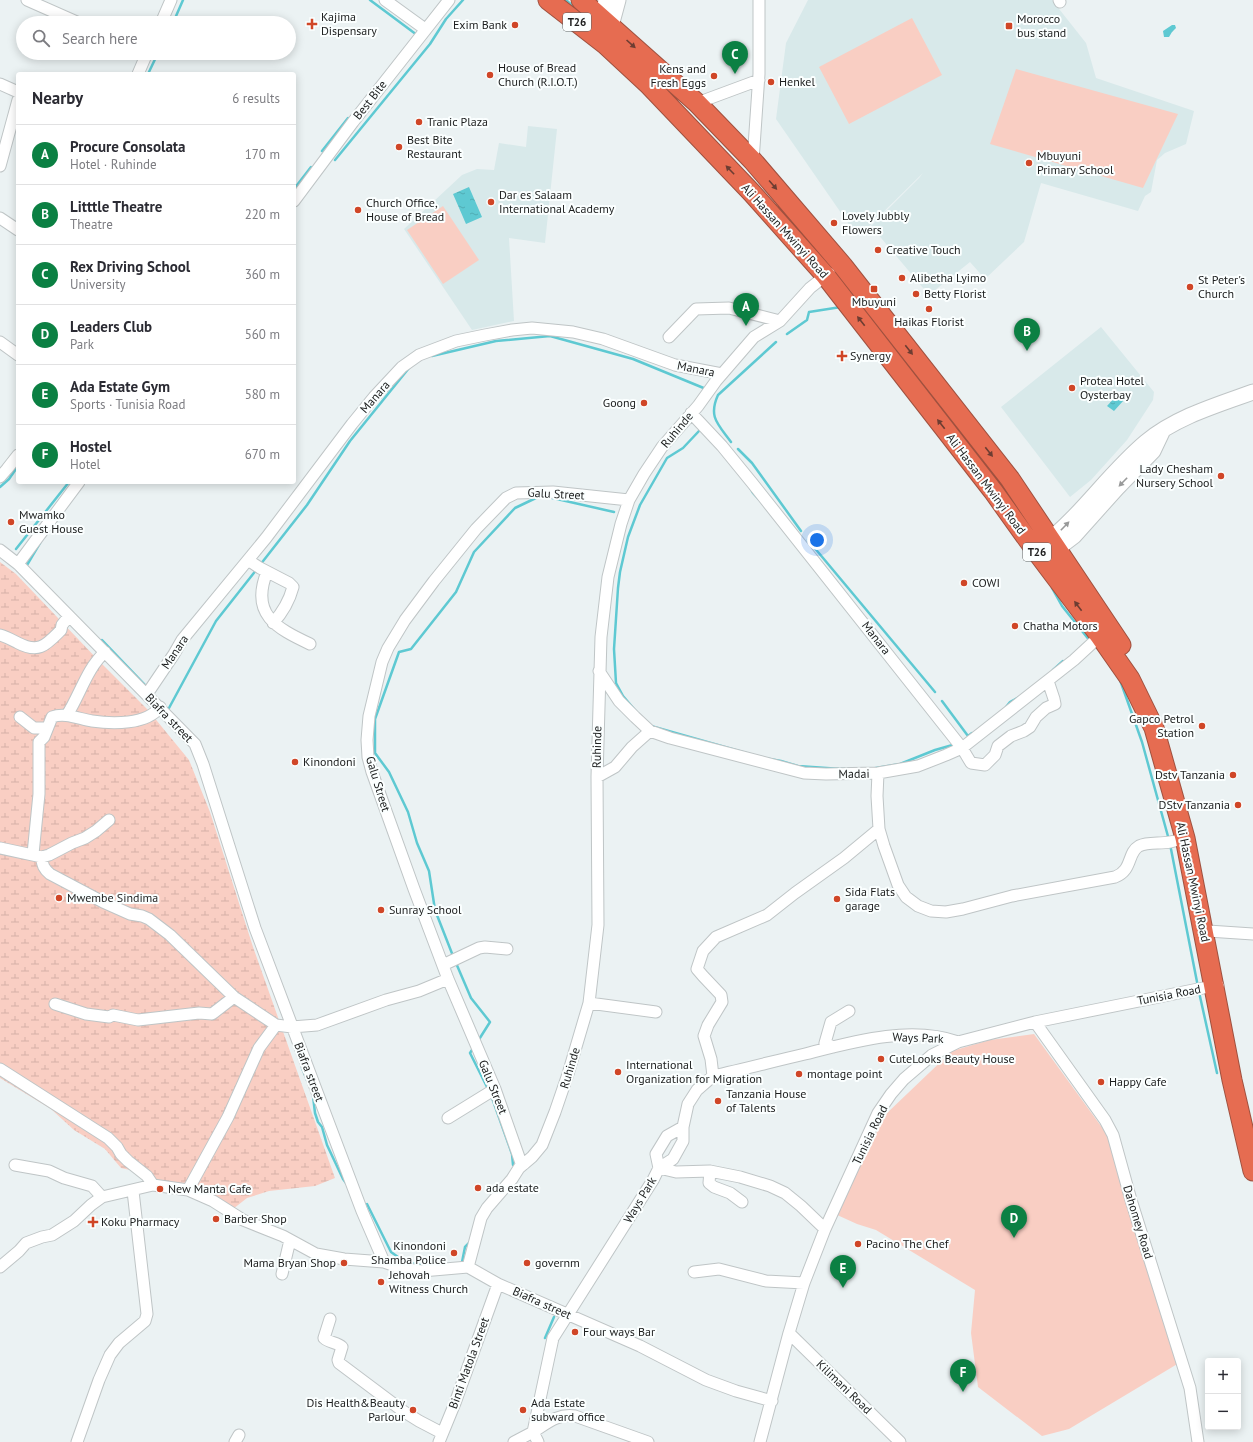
<!DOCTYPE html>
<meta charset="utf-8">
<style>
:root{--surface:#fff;--page:#f7f7f7;--text:#2b2b33;--muted:#7c7c81;--line:#e1e1e2;--accent:#0b8043}
body{margin:0;font-family:"PT Sans",sans-serif;background:var(--page);color:var(--text)}
.controls{position:absolute;right:12px;bottom:12px;display:grid;overflow:hidden;border-radius:4px;box-shadow:0 2px 10px #0003}
.controls button{width:36px;height:36px;display:grid;place-items:center;padding:0;border:0;border-bottom:1px solid var(--line);background:var(--surface);color:var(--text);font:20px sans-serif}
.you{position:absolute;left:817px;top:540px;width:14px;height:14px;margin:-10px;border:3px solid #fff;border-radius:50%;background:#1a73e8;box-shadow:0 0 0 6px #1a73e833}
.badge{display:grid;place-items:center;width:26px;height:26px;border-radius:50%;background:var(--accent);color:#fff;font-size:13px;font-weight:700}
.pin{position:absolute;translate:-50% -33px;filter:drop-shadow(0 1px 2px #0008)}
.pin::after{content:'';position:absolute;top:21px;width:14px;height:12px;background:inherit;clip-path:polygon(0 0,100% 0,50% 100%)}
.list{margin:0;padding:0;list-style:none}
h2{display:flex;justify-content:space-between;align-items:center;height:52px;margin:0;padding:0 16px;font-size:17px}
h2 small{font-size:13px;font-weight:400;color:var(--muted)}
.list li{display:grid;grid-template-columns:26px 1fr auto;gap:12px;align-items:center;box-sizing:border-box;height:60px;padding:0 16px;border-top:1px solid var(--line)}
.list b{display:block;font-size:15px;white-space:nowrap}
.list p{margin:0;font-size:13px;white-space:nowrap;color:var(--muted)}
.list em{font-size:13px;font-style:normal;color:var(--muted)}
.icon{flex:none;width:22px;height:22px;fill:none;stroke:currentColor;stroke-width:2;stroke-linecap:round;stroke-linejoin:round}
.map{position:relative;flex:none;width:1253px;height:1442px;overflow:hidden}
.search{position:absolute;background:var(--surface);box-shadow:0 2px 10px #0003;left:16px;top:16px;width:280px;height:44px;display:flex;align-items:center;gap:10px;box-sizing:border-box;padding:0 14px;border-radius:22px;color:var(--muted);font-size:15px}
.panel{position:absolute;background:var(--surface);box-shadow:0 2px 10px #0003;left:16px;top:72px;width:280px;height:412px;border-radius:4px}
.map>svg:first-child{display:block}
.built{fill:#d8e9ea}
.green{fill:#f9cec3}
.wetland{fill:url(#wetland-marsh)}
.water{fill:url(#water-ripples)}
.lines{fill:none;stroke-linecap:round;stroke-linejoin:round}
.stream{stroke:#5ec9d2;stroke-width:2.5}
.street-casing{stroke:#bfc5c6;stroke-width:13}
.secondary-casing{stroke:#bfc5c6;stroke-width:17}
.highway-casing{stroke:#9f513f;stroke-width:21}
.street{stroke:#fff;stroke-width:11}
.secondary{stroke:#fff;stroke-width:15}
.highway{stroke:#e66c51;stroke-width:19}
.oneway{fill:#6d3d32}
.oneway2{fill:#999a9a}
.poi-dot{fill:#d04627;stroke:#fbffff;stroke-width:1.5}
.labels{text-anchor:middle;stroke-width:4;stroke-linejoin:round;paint-order:stroke}
.shield{fill:#fbffff;stroke:#5f6262;stroke-width:1}
.shield-label{font-size:11px;font-weight:bold;fill:#1c1e1e}
.poi-label{font-size:12px;fill:#1c1e1e;stroke:#fbffff;text-anchor:start}
.street-label{font-size:12px;fill:#1c1e1e;stroke:#fbffff}
</style>
<div class="map">
<svg width="1253" height="1442" viewBox="0 0 1253 1442">
<defs>
<pattern id="wetland-marsh" width="20" height="14" patternUnits="userSpaceOnUse"><rect width="20" height="14" fill="#f9cec3"/><path d="M1 5h8M5 5V1M11 12h8M15 12V8" fill="none" stroke="#d5b0a7"/></pattern>
<pattern id="water-ripples" width="26" height="14" patternUnits="userSpaceOnUse"><rect width="26" height="14" fill="#5ec9d2"/><path d="M2 4q2-2 4 0t4 0M15 11q2-2 4 0t4 0" fill="none" stroke="#51acb4"/></pattern>
</defs>
<rect width="100%" height="100%" fill="#ebf2f3"/>
<path class="built" d="M808 0H1052L1086 43 1096 78 1194 111 1186 144 1165 153 1157 160 1151 192 1145 196 1138 211 1041 183 1024 242 985 279 970 262 929 295 871 226 919 178 923 173 859 236 858 235 857 236 776 119 786 43Z
M528 126 557 129 545 243 509 238 514 321 472 330 404 229 462 175 477 169 494 170 499 143 526 147Z
M1101 327 1154 392 1153 400 1127 440 1091 480 1070 497 1001 407Z"/>
<path class="green" d="M912 18 942 75 849 124 819 67Z
M1016 69 1178 114 1143 188 990 144Z
M443 206 479 260 443 284 407 230Z
M1034 1034 1114 1144 1140 1247 1179 1363 1069 1429 1042 1436 978 1387 971 1333 975 1290 876 1230 857 1224 835 1214 886 1114 952 1051 990 1040Z"/>
<path class="wetland" d="M0 562 16 574 99 661 148 710 189 760 210 812 253 947 335 1178 315 1186 269 1191 247 1198 233 1209 169 1185 139 1172 121 1168 105 1149 74 1130 51 1109 0 1078Z"/>
<path class="water" d="M1172 25H1175L1176 28 1172 32 1169 37H1164L1163 31Z
M469 187 482 217 466 224 453 194Z
M1118 394 1124 400 1114 411 1107 406Z"/>
<g class="lines">
<path class="stream" d="M370 0 417 35
M566 0 583 15
M82 20 88 23
M173 23 183 0
M148 74 158 53
M322 151 348 118
M335 160 430 44 446 19 463 0
M294 189 311 167
M787 334 807 320 809 312 841 307
M432 356 496 341 550 336 633 359 706 389
M704 426 740 470 753 493 783 525 826 581 852 610 930 707 956 744 935 750 900 764 870 769H841L798 766 781 761 764 758 651 726 640 716 623 696 616 683 614 649 618 588 620 572 628 537 640 505 667 458 683 448 699 431 700 427Z
M731 442C718 424 708 417 718 395L776 342
M738 449 752 463 801 531
M0 487 9 479 18 466
M548 497 614 512
M808 540 935 692
M16 549 69 482
M27 565 40 543
M260 565 307 505 350 441 409 368
M1052 588 1062 606 1090 641
M102 640 147 687
M1053 670 1063 661
M1120 680 1142 742 1169 840
M942 701 968 736 972 733
M1006 707 1010 702 1019 697
M169 708 216 621 257 569
M1170 844 1198 987
M453 956 435 910 429 871 417 843 408 812 389 772 375 753V719L399 652 411 649 456 592 474 552 515 508 538 497
M456 963 471 998 490 1022 478 1041
M1199 992 1217 1073
M474 1047 470 1053 488 1089
M302 1068 307 1080
M491 1095 512 1154 513 1165
M313 1096 315 1113 318 1122 322 1127 327 1145 343 1179 346 1183
M367 1204 391 1252 405 1262 420 1265
M462 1262 465 1247 470 1242
M545 1338 554 1317"/>
<g class="street-casing">
<path id="street" d="M27 0 79 23
M385 0 425 29
M1059 0 1060 2
M161 23 171 0
M138 74 147 53
M0 84 18 92
M697 103 759 80
M753 161 759 74V0
M0 166 18 100
M294 201 353 122 449 0
M0 218 18 230
M669 337 696 309 729 308 780 321
M0 342 18 355
M691 413 722 446 753 484 962 748 971 763 985 765 995 755 998 746 1011 736 1024 731 1030 727 1036 717 1046 708 1055 704 1054 699 1048 681
M0 477 7 469 18 455
M0 550 18 564 195 744 203 764 255 928 362 1211 384 1262 404 1269 422 1271 468 1267 498 1284 640 1346 706 1380 736 1391 772 1401
M248 560 260 568 289 583 293 587C289 602 283 612 273 623
M18 564 79 482
M267 572C250 614 276 628 310 644
M0 635C7 637 12 640 18 643 39 654 46 645 61 630L62 625 69 616
M599 671 619 701 635 717 650 731 670 738 804 773 826 774 878 773 918 766 946 755 962 748 1074 660 1100 636
M147 694 174 654 182 640 266 538 352 424 374 397 402 367 419 355 456 341 485 335 512 330 532 328 573 332 603 339 675 365 722 374
M67 715C80 695 87 668 105 652
M20 717 34 728H47
M878 773 877 796 879 829 884 846 898 885 906 897 918 906 931 911 946 912 963 909 1012 896 1115 877C1133 870 1127 853 1139 846 1148 842 1160 844 1170 842 1175 841 1180 840 1185 838
M597 777 615 767 632 747 650 731
M0 848 42 857 49 855 72 843 85 838 96 831 109 820
M33 854 39 794V742L44 737 52 717C65 712 79 719 92 721 112 724 147 725 160 707
M42 857C42 865 44 869 50 874L103 902 130 914 142 916 149 919 170 935 234 997 276 1025 292 1027 317 1025 386 1000 419 991 448 979
M1208 931 1253 934
M443 965 479 948 485 947 507 949
M589 1003 656 1012
M55 1004 86 1014 109 1017 113 1015 138 1020 199 1013 212 1014 234 997
M1035 1022 1105 1120 1113 1135 1131 1200 1190 1388 1198 1442
M833 1047 825 1043 831 1022 849 1011
M0 1069 108 1138 117 1147 121 1154 128 1161 147 1176 153 1185
M713 1076 711 1059 704 1036 708 1025 722 1002 721 995 703 976 697 969 703 951 716 937 767 915 795 893 844 858 879 829
M448 1118 495 1089
M683 1127 667 1136 656 1154 659 1168 676 1172 710 1171 740 1177 770 1186 785 1193 801 1206 825 1229
M524 1164 521 1163 495 1089 448 979 414 889 372 772 368 757 367 740 369 716 382 662 388 648 405 620 434 581 476 529 506 498 516 493 553 492 629 500
M15 1165 49 1171 64 1178 92 1186 102 1197
M710 1171 709 1183 714 1187 730 1193 742 1202
M188 1190 228 1117 259 1048 276 1025
M0 1267 19 1251 26 1243 42 1237 52 1235 74 1221 91 1205 102 1197 153 1185 188 1190 213 1201 243 1220 283 1236 316 1254 344 1259 384 1262
M468 1267 481 1218 487 1208 512 1179 519 1168 532 1157 542 1145 555 1112 568 1074 589 1003 598 925 597 777 601 637 608 577 621 524 629 500 644 474 662 447 698 406 716 381 754 337 780 321 810 288 829 273
M694 1272 719 1269 766 1281 804 1283
M282 1274 290 1240
M330 1319 324 1338C329 1343 337 1342 342 1347L338 1360 339 1363 403 1411 419 1421 442 1433
M789 1333 900 1442
M77 1442 99 1380 110 1355 119 1343 145 1321 147 1314 133 1191
M235 1442 239 1435
M439 1442 455 1403 498 1284
M514 1442 533 1432 553 1338 653 1180 659 1168 673 1159 683 1141V1127L688 1104 697 1090 713 1076C744 1069 775 1061 805 1054 852 1042 910 1025 958 1042
M538 1442 533 1432C546 1424 558 1413 575 1416L648 1442
M760 1442 789 1333 804 1283 825 1229 878 1113 891 1094 904 1079 932 1055 958 1042 1035 1022 1218 985"/>
</g>
<g class="secondary-casing">
<path id="secondary" d="M611 26 618 0
M603 29V18L606 0
M1043 545C1081 516 1109 473 1146 442 1176 417 1217 405 1253 392
M1049 555 1074 536 1117 488 1153 451 1162 432"/>
</g>
<g class="highway-casing">
<path id="highway" d="M548 0 606 45 648 84 752 193 825 275 993 491 1036 551 1100 636 1130 679 1154 728 1185 838 1232 1080 1253 1171
M581 0 697 103 753 161 843 266 1010 479 1121 645"/>
</g>
<use href="#street" class="street"/>
<use href="#secondary" class="secondary"/>
<use href="#highway" class="highway"/>
</g>
<defs><path id="oneway-solid" d="M-6-.8H1V-3.2L6.5 0L1 3.2V.8H-6Z"/></defs>
<g class="oneway">
<use href="#oneway-solid" transform="translate(631 44) rotate(42)"/>
<use href="#oneway-solid" transform="translate(730 170) rotate(-134)"/>
<use href="#oneway-solid" transform="translate(773 185) rotate(49)"/>
<use href="#oneway-solid" transform="translate(861 321) rotate(-128)"/>
<use href="#oneway-solid" transform="translate(909 350) rotate(52)"/>
<use href="#oneway-solid" transform="translate(941 424) rotate(-128)"/>
<use href="#oneway-solid" transform="translate(989 452) rotate(52)"/>
<use href="#oneway-solid" transform="translate(1078 606) rotate(-127)"/>
</g>
<g class="oneway2">
<use href="#oneway-solid" transform="translate(1123 482) rotate(134)"/>
<use href="#oneway-solid" transform="translate(1065 526) rotate(-46)"/>
</g>
<g class="poi-dot">
<path d="M310 18h4v4h4v4h-4v4h-4v-4h-4v-4h4z"/>
<circle cx="515" cy="25" r="4"/>
<rect x="1005" y="22" width="8" height="8" rx="2"/>
<circle cx="490" cy="75" r="4"/>
<circle cx="714" cy="76" r="4"/>
<circle cx="771" cy="82" r="4"/>
<circle cx="419" cy="122" r="4"/>
<circle cx="399" cy="147" r="4"/>
<circle cx="1029" cy="163" r="4"/>
<circle cx="491" cy="202" r="4"/>
<circle cx="358" cy="210" r="4"/>
<circle cx="834" cy="223" r="4"/>
<circle cx="878" cy="250" r="4"/>
<circle cx="902" cy="278" r="4"/>
<circle cx="1190" cy="287" r="4"/>
<rect x="870" y="285" width="8" height="8" rx="2"/>
<circle cx="916" cy="294" r="4"/>
<circle cx="929" cy="309" r="4"/>
<path d="M840 350h4v4h4v4h-4v4h-4v-4h-4v-4h4z"/>
<circle cx="1072" cy="388" r="4"/>
<circle cx="644" cy="403" r="4"/>
<circle cx="1221" cy="476" r="4"/>
<circle cx="11" cy="522" r="4"/>
<circle cx="964" cy="583" r="4"/>
<circle cx="1015" cy="626" r="4"/>
<circle cx="1202" cy="726" r="4"/>
<circle cx="295" cy="762" r="4"/>
<circle cx="1233" cy="775" r="4"/>
<circle cx="1238" cy="805" r="4"/>
<circle cx="59" cy="898" r="4"/>
<circle cx="837" cy="899" r="4"/>
<circle cx="381" cy="910" r="4"/>
<circle cx="881" cy="1059" r="4"/>
<circle cx="618" cy="1072" r="4"/>
<circle cx="799" cy="1074" r="4"/>
<circle cx="1101" cy="1082" r="4"/>
<circle cx="718" cy="1101" r="4"/>
<circle cx="478" cy="1188" r="4"/>
<circle cx="160" cy="1189" r="4"/>
<circle cx="216" cy="1219" r="4"/>
<path d="M91 1216h4v4h4v4h-4v4h-4v-4h-4v-4h4z"/>
<circle cx="858" cy="1244" r="4"/>
<circle cx="454" cy="1253" r="4"/>
<circle cx="344" cy="1263" r="4"/>
<circle cx="527" cy="1263" r="4"/>
<circle cx="381" cy="1282" r="4"/>
<circle cx="575" cy="1332" r="4"/>
<circle cx="413" cy="1410" r="4"/>
<circle cx="523" cy="1410" r="4"/>
</g>
<g class="labels">
<g class="shield">
<rect x="563" y="13" width="28" height="18" rx="3"/>
<rect x="1023" y="543" width="28" height="18" rx="3"/>
</g>
<g class="shield-label">
<text x="577" y="26">T26</text>
<text x="1037" y="556">T26</text>
</g>
<g class="poi-label">
<text x="321" y="21">Kajima<tspan x="321" dy="14">Dispensary</tspan></text>
<text x="1017" y="23">Morocco<tspan x="1017" dy="14">bus stand</tspan></text>
<text x="507" y="29" text-anchor="end">Exim Bank</text>
<text x="498" y="72">House of Bread<tspan x="498" dy="14">Church (R.I.O.T.)</tspan></text>
<text x="706" y="73" text-anchor="end">Kens and<tspan x="706" dy="14">Fresh Eggs</tspan></text>
<text x="779" y="86">Henkel</text>
<text x="427" y="126">Tranic Plaza</text>
<text x="407" y="144">Best Bite<tspan x="407" dy="14">Restaurant</tspan></text>
<text x="1037" y="160">Mbuyuni<tspan x="1037" dy="14">Primary School</tspan></text>
<text x="499" y="199">Dar es Salaam<tspan x="499" dy="14">International Academy</tspan></text>
<text x="366" y="207">Church Office,<tspan x="366" dy="14">House of Bread</tspan></text>
<text x="842" y="220">Lovely Jubbly<tspan x="842" dy="14">Flowers</tspan></text>
<text x="886" y="254">Creative Touch</text>
<text x="910" y="282">Alibetha Lyimo</text>
<text x="1198" y="284">St Peter's<tspan x="1198" dy="14">Church</tspan></text>
<text x="924" y="298">Betty Florist</text>
<text x="874" y="306" text-anchor="middle">Mbuyuni</text>
<text x="929" y="326" text-anchor="middle">Haikas Florist</text>
<text x="850" y="360">Synergy</text>
<text x="1080" y="385">Protea Hotel<tspan x="1080" dy="14">Oysterbay</tspan></text>
<text x="636" y="407" text-anchor="end">Goong</text>
<text x="1213" y="473" text-anchor="end">Lady Chesham<tspan x="1213" dy="14">Nursery School</tspan></text>
<text x="19" y="519">Mwamko<tspan x="19" dy="14">Guest House</tspan></text>
<text x="972" y="587">COWI</text>
<text x="1023" y="630">Chatha Motors</text>
<text x="1194" y="723" text-anchor="end">Gapco Petrol<tspan x="1194" dy="14">Station</tspan></text>
<text x="303" y="766">Kinondoni</text>
<text x="1225" y="779" text-anchor="end">Dstv Tanzania</text>
<text x="1230" y="809" text-anchor="end">DStv Tanzania</text>
<text x="845" y="896">Sida Flats<tspan x="845" dy="14">garage</tspan></text>
<text x="67" y="902">Mwembe Sindima</text>
<text x="389" y="914">Sunray School</text>
<text x="889" y="1063">CuteLooks Beauty House</text>
<text x="626" y="1069">International<tspan x="626" dy="14">Organization for Migration</tspan></text>
<text x="807" y="1078">montage point</text>
<text x="1109" y="1086">Happy Cafe</text>
<text x="726" y="1098">Tanzania House<tspan x="726" dy="14">of Talents</tspan></text>
<text x="486" y="1192">ada estate</text>
<text x="168" y="1193">New Manta Cafe</text>
<text x="224" y="1223">Barber Shop</text>
<text x="101" y="1226">Koku Pharmacy</text>
<text x="866" y="1248">Pacino The Chef</text>
<text x="446" y="1250" text-anchor="end">Kinondoni<tspan x="446" dy="14">Shamba Police</tspan></text>
<text x="336" y="1267" text-anchor="end">Mama Bryan Shop</text>
<text x="535" y="1267">governm</text>
<text x="389" y="1279">Jehovah<tspan x="389" dy="14">Witness Church</tspan></text>
<text x="583" y="1336">Four ways Bar</text>
<text x="405" y="1407" text-anchor="end">Dis Health&amp;Beauty<tspan x="405" dy="14">Parlour</tspan></text>
<text x="531" y="1407">Ada Estate<tspan x="531" dy="14">subward office</tspan></text>
</g>
<g class="street-label">
<text transform="translate(370 100) rotate(-52)" y="4">Best Bite</text>
<text transform="translate(785 231) rotate(48)" y="4">Ali Hassan Mwinyi Road</text>
<text transform="translate(696 369) rotate(11)" y="4">Manara</text>
<text transform="translate(375 397) rotate(-49)" y="4">Manara</text>
<text transform="translate(677 430) rotate(-50)" y="4">Ruhinde</text>
<text transform="translate(986 484) rotate(53)" y="4">Ali Hassan Mwinyi Road</text>
<text transform="translate(556 494) rotate(3)" y="4">Galu Street</text>
<text transform="translate(876 638) rotate(52)" y="4">Manara</text>
<text transform="translate(175 652) rotate(-56)" y="4">Manara</text>
<text transform="translate(169 718) rotate(46)" y="4">Biafra street</text>
<text transform="translate(597 747) rotate(-89)" y="4">Ruhinde</text>
<text transform="translate(854 774) rotate(-1)" y="4">Madai</text>
<text transform="translate(378 784) rotate(73)" y="4">Galu Street</text>
<text transform="translate(1193 882) rotate(78)" y="4">Ali Hassan Mwinyi Road</text>
<text transform="translate(1169 995) rotate(-11)" y="4">Tunisia Road</text>
<text transform="translate(918 1038) rotate(2)" y="4">Ways Park</text>
<text transform="translate(570 1068) rotate(-73)" y="4">Ruhinde</text>
<text transform="translate(309 1072) rotate(69)" y="4">Biafra street</text>
<text transform="translate(493 1087) rotate(68)" y="4">Galu Street</text>
<text transform="translate(870 1135) rotate(-64)" y="4">Tunisia Road</text>
<text transform="translate(640 1200) rotate(-59)" y="4">Ways Park</text>
<text transform="translate(1138 1222) rotate(73)" y="4">Dahomey Road</text>
<text transform="translate(542 1303) rotate(24)" y="4">Biafra street</text>
<text transform="translate(469 1363) rotate(-70)" y="4">Binti Matola Street</text>
<text transform="translate(844 1387) rotate(44)" y="4">Kilimani Road</text>
</g>
</g>
</svg>
<div class="controls">
<button>+</button>
<button>−</button>
</div>
<div class="you"></div>
<div class="pin badge" style="left:746px;top:326px">A</div>
<div class="pin badge" style="left:1027px;top:351px">B</div>
<div class="pin badge" style="left:735px;top:74px">C</div>
<div class="pin badge" style="left:1014px;top:1238px">D</div>
<div class="pin badge" style="left:843px;top:1288px">E</div>
<div class="pin badge" style="left:963px;top:1392px">F</div>
<div class="search"><svg class="icon" aria-label="search" viewBox="0 0 24 24"><circle cx="10" cy="10" r="6"/><path d="M15 15l6 6"/></svg>Search here</div>
<section class="panel">
<h2>Nearby<small>6 results</small></h2>
<ul class="list">
<li><span class="badge">A</span><div><b>Procure Consolata</b><p>Hotel · Ruhinde</p></div><em>170 m</em></li>
<li><span class="badge">B</span><div><b>Litttle Theatre</b><p>Theatre</p></div><em>220 m</em></li>
<li><span class="badge">C</span><div><b>Rex Driving School</b><p>University</p></div><em>360 m</em></li>
<li><span class="badge">D</span><div><b>Leaders Club</b><p>Park</p></div><em>560 m</em></li>
<li><span class="badge">E</span><div><b>Ada Estate Gym</b><p>Sports · Tunisia Road</p></div><em>580 m</em></li>
<li><span class="badge">F</span><div><b>Hostel</b><p>Hotel</p></div><em>670 m</em></li>
</ul>
</section>
</div>
